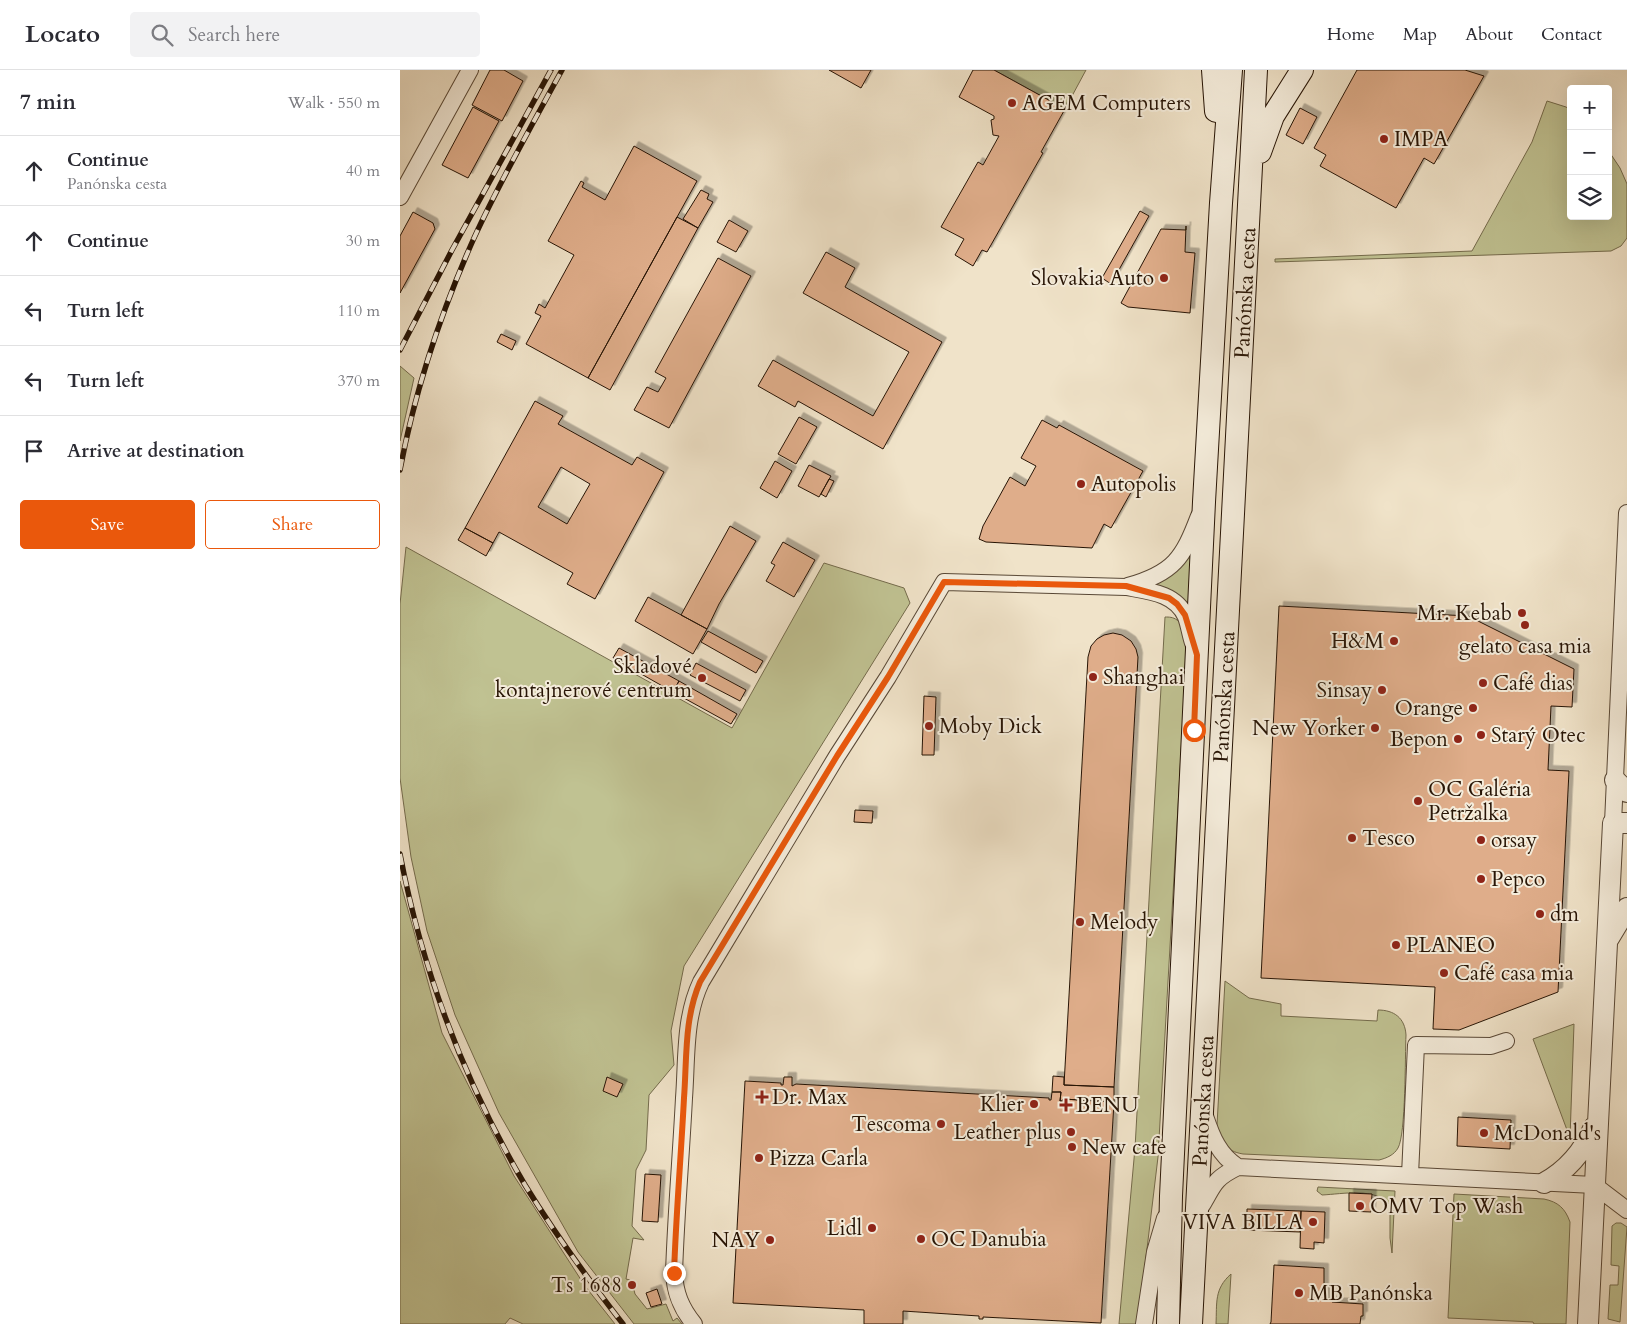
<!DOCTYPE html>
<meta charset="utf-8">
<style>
:root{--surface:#fff;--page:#f2f2f3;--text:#2b2b33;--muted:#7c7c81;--line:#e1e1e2;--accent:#ea580c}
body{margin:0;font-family:Cardo,serif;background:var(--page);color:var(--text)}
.controls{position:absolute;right:15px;top:15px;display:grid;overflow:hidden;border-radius:5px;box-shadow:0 5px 20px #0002}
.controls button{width:45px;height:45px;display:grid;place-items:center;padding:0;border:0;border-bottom:1px solid var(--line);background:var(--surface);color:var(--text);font:25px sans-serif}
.stop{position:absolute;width:15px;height:15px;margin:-11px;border:4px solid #ea580c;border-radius:50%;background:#fff}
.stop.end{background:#ea580c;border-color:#fff;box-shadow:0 1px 5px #0008}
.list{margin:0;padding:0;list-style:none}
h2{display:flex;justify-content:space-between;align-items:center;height:65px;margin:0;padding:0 20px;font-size:21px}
h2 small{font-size:16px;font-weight:400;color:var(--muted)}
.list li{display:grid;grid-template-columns:32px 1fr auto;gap:15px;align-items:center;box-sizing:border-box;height:70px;padding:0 20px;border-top:1px solid var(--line)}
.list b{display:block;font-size:19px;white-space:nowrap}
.list p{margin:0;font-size:16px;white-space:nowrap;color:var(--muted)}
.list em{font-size:16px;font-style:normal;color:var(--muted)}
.actions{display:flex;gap:10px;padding:15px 20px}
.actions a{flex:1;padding:11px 0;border:1px solid var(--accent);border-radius:5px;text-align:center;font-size:18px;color:var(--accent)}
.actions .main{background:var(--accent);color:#fff}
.icon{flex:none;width:28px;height:28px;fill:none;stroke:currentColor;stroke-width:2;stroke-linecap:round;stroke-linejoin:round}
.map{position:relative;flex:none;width:1227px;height:1254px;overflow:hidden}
header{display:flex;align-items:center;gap:30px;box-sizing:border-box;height:70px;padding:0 25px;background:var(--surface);border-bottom:1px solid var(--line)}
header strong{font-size:24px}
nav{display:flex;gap:28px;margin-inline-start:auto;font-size:18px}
.search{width:350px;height:45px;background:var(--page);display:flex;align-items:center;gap:12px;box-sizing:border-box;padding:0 18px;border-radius:5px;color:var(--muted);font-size:19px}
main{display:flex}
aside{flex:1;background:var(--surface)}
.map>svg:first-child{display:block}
.green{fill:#c0c292;stroke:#746b4c}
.building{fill:#dfad8a;stroke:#271405;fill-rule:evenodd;filter:url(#shadow)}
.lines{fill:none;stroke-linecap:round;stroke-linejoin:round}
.minor-casing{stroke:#594836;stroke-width:18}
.tertiary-casing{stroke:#594836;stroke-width:22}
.secondary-casing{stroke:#271405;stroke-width:24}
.minor{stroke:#f5eddc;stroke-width:16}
.tertiary{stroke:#f5eddc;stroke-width:20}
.secondary{stroke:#f5eddc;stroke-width:22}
.rail-casing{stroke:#271405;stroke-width:5.5}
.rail{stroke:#f5eddc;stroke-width:4;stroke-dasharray:11;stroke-linecap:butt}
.route{stroke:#ea580c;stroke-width:6}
.poi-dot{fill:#8f2418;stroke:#f5eddc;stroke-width:2}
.labels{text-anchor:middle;stroke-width:4;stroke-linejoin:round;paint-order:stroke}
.poi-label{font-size:21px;fill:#271405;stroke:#f5eddc;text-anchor:start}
.street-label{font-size:21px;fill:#271405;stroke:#f5eddc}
</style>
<header>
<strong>Locato</strong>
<div class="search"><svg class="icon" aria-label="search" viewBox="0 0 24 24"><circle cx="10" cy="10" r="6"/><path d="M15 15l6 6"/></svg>Search here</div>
<nav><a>Home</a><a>Map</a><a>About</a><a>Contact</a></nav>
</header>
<main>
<aside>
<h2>7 min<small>Walk · 550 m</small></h2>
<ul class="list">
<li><svg class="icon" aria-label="ahead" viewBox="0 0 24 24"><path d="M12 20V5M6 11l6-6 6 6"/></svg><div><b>Continue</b><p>Panónska cesta</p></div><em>40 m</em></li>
<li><svg class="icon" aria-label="ahead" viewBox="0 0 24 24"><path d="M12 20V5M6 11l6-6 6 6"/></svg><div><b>Continue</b></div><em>30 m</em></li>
<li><svg class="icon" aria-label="left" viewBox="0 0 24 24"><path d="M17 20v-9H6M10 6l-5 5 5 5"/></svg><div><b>Turn left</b></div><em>110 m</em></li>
<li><svg class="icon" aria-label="left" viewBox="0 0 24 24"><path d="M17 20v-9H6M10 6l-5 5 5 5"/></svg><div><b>Turn left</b></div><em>370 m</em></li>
<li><svg class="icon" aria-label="arrive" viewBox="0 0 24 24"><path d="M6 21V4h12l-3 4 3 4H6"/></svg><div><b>Arrive at destination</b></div></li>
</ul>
<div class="actions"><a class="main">Save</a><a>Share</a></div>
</aside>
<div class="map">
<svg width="1227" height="1254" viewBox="0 0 1227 1254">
<defs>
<filter id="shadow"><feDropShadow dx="4.5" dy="-4.5" stdDeviation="0" flood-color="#0004"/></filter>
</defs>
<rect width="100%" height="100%" fill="#f0e3c9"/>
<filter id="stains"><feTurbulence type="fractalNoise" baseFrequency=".004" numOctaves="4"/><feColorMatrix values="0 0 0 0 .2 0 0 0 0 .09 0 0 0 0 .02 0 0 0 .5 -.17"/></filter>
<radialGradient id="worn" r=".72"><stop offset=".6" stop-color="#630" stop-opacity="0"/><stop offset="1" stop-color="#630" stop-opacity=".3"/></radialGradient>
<path class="green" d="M594 0H686L665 39Z
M1147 31 1166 37 1171 40V146H1208V80L1220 98 1227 114V168L1221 176 1211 181 875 192V189L1072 181 1132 72Z
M0 296 14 308 0 371Z
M793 476 788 546 751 516Z
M6 477 332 658 424 493 504 518 510 533 284 896 271 961 274 995 249 1025 246 1080 236 1100 232 1156 244 1170 233 1168 226 1209 230 1210 229 1219 234 1220 235 1224 247 1239 266 1234 273 1251 277 1248 282 1254H234L178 1182 99 1043 55 945 27 861 11 787 0 708V534Z
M765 547C769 547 773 547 777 550 786 555 786 586 786 596L758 1087 738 1254H719L735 1078Z
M0 811 42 963 114 1106 185 1216 215 1254H123L110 1248 105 1254H0Z
M825 911 849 928 881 934V946L977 951 978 940C994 940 1005 948 1006 965 1005 985 1006 1064 998 1078 994 1085 987 1088 979 1090L843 1084C825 1081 821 1072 817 1055Z
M1174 954 1170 1068 1133 969Z
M918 1117 995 1121 992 1183 990 1168V1135C975 1117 943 1124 922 1125L917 1121Z
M1054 1124 1144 1129C1158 1132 1165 1138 1170 1152L1166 1254H1134L1133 1252 1048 1248Z
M1216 1153H1221L1227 1157 1220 1252 1208 1249 1210 1215H1218L1219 1196 1211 1195 1212 1156Z
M831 1204 828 1254H816C817 1233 814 1219 831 1204Z"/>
<path class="building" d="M90 0H104L123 11 102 51 72 35Z
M429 0H471L461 18Z
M573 0H594L665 39 641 82 643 83 587 182 582 180 573 196 555 185 564 169 541 157 578 92 583 95 599 66 593 65 591 50 594 49V46L559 27Z
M957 0H1065L1084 6 1034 94 1024 88 996 138 920 96 926 85 914 78Z
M73 37 99 51 68 108 42 95Z
M900 38 917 47 903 74 886 65Z
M234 76 297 111 188 308 126 274 141 246 135 243 139 234 145 238 174 185 148 171 181 111 184 113 182 117 205 130Z
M301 120 309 124 307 129 313 132 298 158 283 149Z
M740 141 749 146 711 214 702 208Z
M13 142 33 153 35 159 0 223V166Z
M277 147 298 158 210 320 188 308Z
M329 150 348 161 336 182 317 172Z
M786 156 785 182 795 183 790 243 728 237 721 233 761 159 786 160Z
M426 182 455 198 445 217 542 272 483 379 398 331 395 337 358 316 373 290 473 346 509 282 403 223Z
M318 188 351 206 269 358 234 340 247 317 258 322 266 308 255 302Z
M101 264 116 271 112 280 97 272Z
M135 331 163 346 158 354 232 395 237 387 264 402 195 529 167 514 173 503 99 462 93 473 65 458ZM161 397 190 414 167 454 138 437Z
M399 347 417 357 396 394 378 384Z
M642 350 657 358 659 355 743 401 711 458 704 454 692 478 586 472 579 469 583 456 610 407 625 416 636 396 621 388Z
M375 391 392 401 377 428 360 418Z
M409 395 431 406 419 427 398 416Z
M429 409 434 411 426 427 421 424Z
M330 456 356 471 319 534 307 559 281 545Z
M65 458 93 473 86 486 58 470Z
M383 472 415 490 394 527 366 511 375 495 371 493Z
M248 527 307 559 293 584 235 551Z
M879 536 1068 546 1174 599 1172 637 1151 636 1148 700 1169 701 1158 922 1059 960 1033 959 1035 917 861 908Z
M308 561 363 591 356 603 301 572Z
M713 563 722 565 731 571 736 579 738 587 714 1017 664 1015 688 587 691 576 697 569 704 565Z
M219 578 279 611 273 622 213 588Z
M296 593 346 620 340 631 290 605Z
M279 611 337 644 331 654 273 622Z
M524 626 536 627 534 685H522Z
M455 740 473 741 472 753 454 752Z
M653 1006 664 1007V1015L714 1017V1032L663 1029V1031H660L661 1022H652Z
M207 1007 223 1014 217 1027 203 1021Z
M384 1007H392V1016L396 1014 649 1028V1030H651L652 1022H661L660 1031H663V1029L714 1032 701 1253 583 1247V1249H579V1246L503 1241V1254H464V1240L333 1233 345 1011 381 1013V1015H383Z
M1058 1047 1111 1050 1110 1079 1057 1076Z
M245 1104 261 1105 258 1152 242 1151Z
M949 1123 972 1124 971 1142 949 1141Z
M847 1139 901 1141 900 1162 847 1160Z
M901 1141 925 1142 924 1173 914 1172V1179L900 1178Z
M874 1195 924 1198V1220H926V1228H930L932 1232 963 1234V1246H961L960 1254H870L871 1252Z
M257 1219 262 1234 251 1237 246 1223Z"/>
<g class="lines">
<g class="minor-casing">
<path id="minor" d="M0 127 70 0
M728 516C774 503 783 488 799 446
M1213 753 1227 443
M805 1046C812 1067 819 1085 838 1097
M1010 1105 1016 975 1091 976 1106 971
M799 1140C814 1117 811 1110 838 1097L1194 1115 1227 1140
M294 1254C281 1238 275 1223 274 1203 276 1144 281 1086 284 1028 287 988 284 948 301 912L437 686 488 607 544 512 726 517C748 521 776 523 786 547 789 555 790 564 793 573
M744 1254 755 1182 765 1148"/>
</g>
<g class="tertiary-casing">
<path id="tertiary" d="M1215 710 1227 722
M1209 868 1227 838
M1144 1113C1168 1100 1183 1082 1194 1057
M1188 1254 1213 753H1227"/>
</g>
<g class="secondary-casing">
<path id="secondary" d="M813 0 816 41
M860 82 873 46 902 0
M768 1254 771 1126 804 432 821 133 831 0
M791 1254 856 0"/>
</g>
<use href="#minor" class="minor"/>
<use href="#tertiary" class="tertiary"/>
<use href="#secondary" class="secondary"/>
<g class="rail-casing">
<path id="rail" d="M0 280 52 180 151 0
M0 400C15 320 41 242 74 168 100 111 132 55 162 0
M0 784C22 900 65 1013 125 1115 155 1164 188 1209 223 1254"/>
</g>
<use href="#rail" class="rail"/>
</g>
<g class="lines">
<path class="route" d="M274 1203C276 1145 281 1086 284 1028 287 988 284 949 300 912L437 686 488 607 544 512 726 516 769 528 777 534 785 545 797 585 794 660"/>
</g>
<g class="poi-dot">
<circle cx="612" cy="33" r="5"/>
<circle cx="984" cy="69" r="5"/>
<circle cx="764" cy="208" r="5"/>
<circle cx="681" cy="414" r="5"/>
<circle cx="1122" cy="543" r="5"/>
<circle cx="1125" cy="555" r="5"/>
<circle cx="994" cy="571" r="5"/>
<circle cx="693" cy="607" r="5"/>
<circle cx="302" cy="608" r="5"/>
<circle cx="1083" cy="613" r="5"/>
<circle cx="982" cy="620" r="5"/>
<circle cx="1073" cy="638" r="5"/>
<circle cx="529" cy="656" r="5"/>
<circle cx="975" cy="658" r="5"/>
<circle cx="1081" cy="665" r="5"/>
<circle cx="1058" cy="669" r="5"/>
<circle cx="1018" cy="731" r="5"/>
<circle cx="952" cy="768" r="5"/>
<circle cx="1081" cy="770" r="5"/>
<circle cx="1081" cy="809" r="5"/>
<circle cx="1140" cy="844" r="5"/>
<circle cx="680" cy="852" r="5"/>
<circle cx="996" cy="875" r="5"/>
<circle cx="1044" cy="903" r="5"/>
<path d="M359.5 1019.5h5v5h5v5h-5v5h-5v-5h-5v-5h5z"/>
<circle cx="634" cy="1034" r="5"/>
<path d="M663.5 1027.5h5v5h5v5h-5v5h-5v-5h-5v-5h5z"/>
<circle cx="541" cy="1054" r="5"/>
<circle cx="671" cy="1062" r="5"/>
<circle cx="1084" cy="1063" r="5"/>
<circle cx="672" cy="1077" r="5"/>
<circle cx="359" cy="1088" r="5"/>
<circle cx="960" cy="1136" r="5"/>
<circle cx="913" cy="1152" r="5"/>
<circle cx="472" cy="1158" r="5"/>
<circle cx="521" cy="1169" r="5"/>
<circle cx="370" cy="1170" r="5"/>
<circle cx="232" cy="1215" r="5"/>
<circle cx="899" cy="1223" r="5"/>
</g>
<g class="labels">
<g class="poi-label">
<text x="622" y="40">AGEM Computers</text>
<text x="994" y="76">IMPA</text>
<text x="754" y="215" text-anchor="end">Slovakia Auto</text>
<text x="691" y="421">Autopolis</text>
<text x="1112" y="550" text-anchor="end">Mr. Kebab</text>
<text x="984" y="578" text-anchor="end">H&amp;M</text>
<text x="1125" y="583" text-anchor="middle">gelato casa mia</text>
<text x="292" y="603" text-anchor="end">Skladové<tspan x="292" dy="24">kontajnerové centrum</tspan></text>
<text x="703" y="614">Shanghai</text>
<text x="1093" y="620">Café dias</text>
<text x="972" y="627" text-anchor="end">Sinsay</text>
<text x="1063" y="645" text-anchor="end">Orange</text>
<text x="539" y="663">Moby Dick</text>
<text x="965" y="665" text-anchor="end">New Yorker</text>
<text x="1091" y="672">Starý Otec</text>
<text x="1048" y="676" text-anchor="end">Bepon</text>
<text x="1028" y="726">OC Galéria<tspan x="1028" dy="24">Petržalka</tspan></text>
<text x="962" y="775">Tesco</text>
<text x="1091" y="777">orsay</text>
<text x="1091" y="816">Pepco</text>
<text x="1150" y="851">dm</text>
<text x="690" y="859">Melody</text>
<text x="1006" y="882">PLANEO</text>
<text x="1054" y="910">Café casa mia</text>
<text x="372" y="1034">Dr. Max</text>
<text x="624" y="1041" text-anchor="end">Klier</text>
<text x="676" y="1042">BENU</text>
<text x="531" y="1061" text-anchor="end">Tescoma</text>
<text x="661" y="1069" text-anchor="end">Leather plus</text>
<text x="1094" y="1070">McDonald's</text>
<text x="682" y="1084">New cafe</text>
<text x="369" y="1095">Pizza Carla</text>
<text x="970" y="1143">OMV Top Wash</text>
<text x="903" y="1159" text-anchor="end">VIVA BILLA</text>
<text x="462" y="1165" text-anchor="end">Lidl</text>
<text x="531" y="1176">OC Danubia</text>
<text x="360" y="1177" text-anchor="end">NAY</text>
<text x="222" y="1222" text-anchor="end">Ts 1688</text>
<text x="909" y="1230">MB Panónska</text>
</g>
<g class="street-label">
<text transform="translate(845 223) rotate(-87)" y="7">Panónska cesta</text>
<text transform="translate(824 627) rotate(-87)" y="7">Panónska cesta</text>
<text transform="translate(803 1031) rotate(-87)" y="7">Panónska cesta</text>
</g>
</g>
<rect width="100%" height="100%" filter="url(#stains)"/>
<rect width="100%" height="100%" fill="url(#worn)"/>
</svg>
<div class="controls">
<button>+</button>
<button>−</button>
<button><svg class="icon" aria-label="layers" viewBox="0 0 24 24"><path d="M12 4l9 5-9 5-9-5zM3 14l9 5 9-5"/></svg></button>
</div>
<div class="stop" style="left:794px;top:660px"></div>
<div class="stop end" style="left:274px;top:1203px"></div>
</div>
</main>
